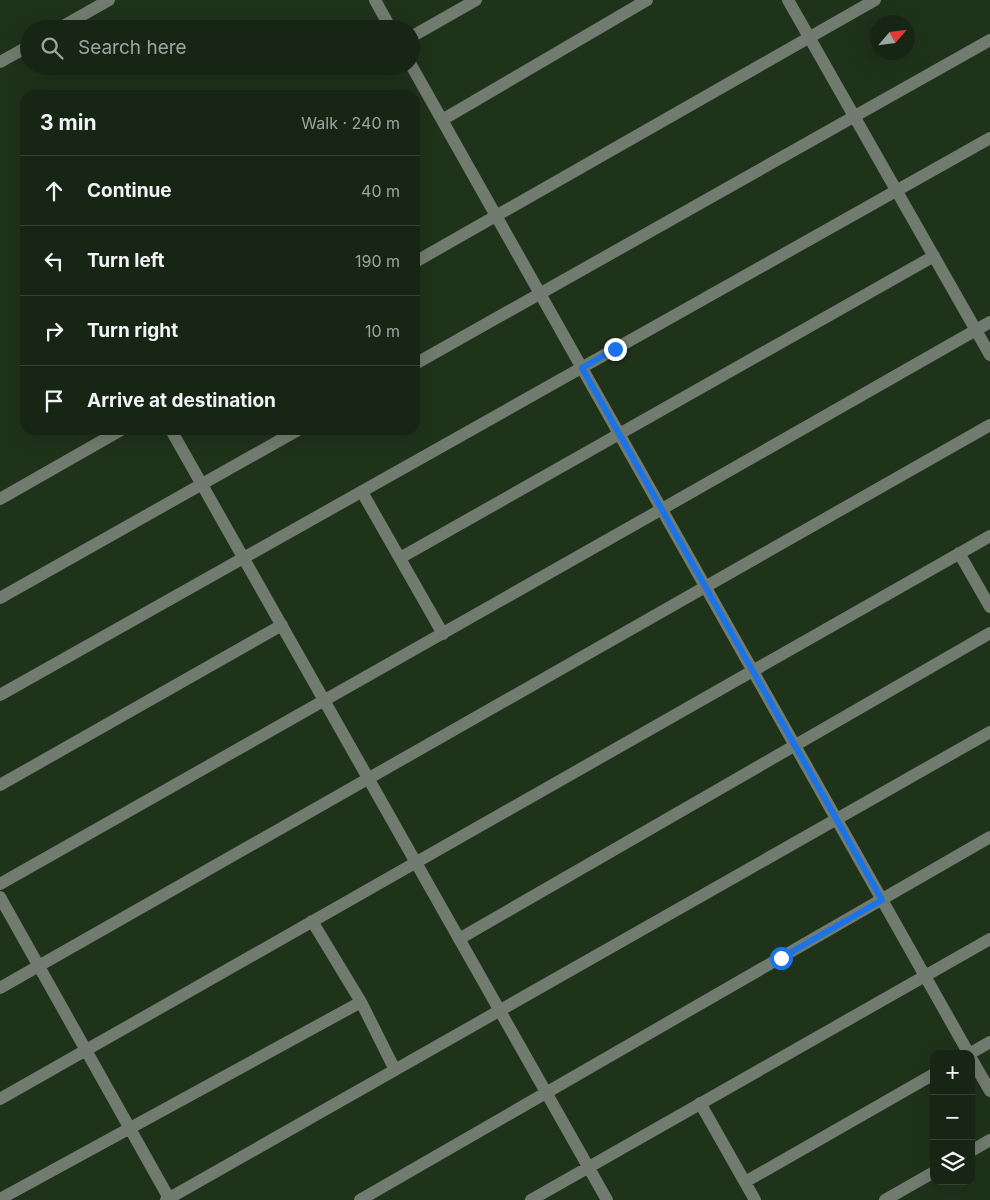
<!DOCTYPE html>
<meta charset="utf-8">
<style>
:root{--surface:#172614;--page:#243222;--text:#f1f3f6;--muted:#9ea5a0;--line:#364334}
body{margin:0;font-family:Inter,sans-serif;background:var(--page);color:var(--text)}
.controls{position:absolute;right:15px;bottom:15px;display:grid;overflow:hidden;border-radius:10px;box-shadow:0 5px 20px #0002}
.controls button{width:45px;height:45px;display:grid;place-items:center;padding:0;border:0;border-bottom:1px solid var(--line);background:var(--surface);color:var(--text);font:25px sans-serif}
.compass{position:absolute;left:870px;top:15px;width:45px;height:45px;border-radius:50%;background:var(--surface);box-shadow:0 5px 20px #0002;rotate:62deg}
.stop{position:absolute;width:15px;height:15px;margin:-11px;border:4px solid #1a73e8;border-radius:50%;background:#fff}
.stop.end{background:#1a73e8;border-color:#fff;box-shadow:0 1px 5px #0008}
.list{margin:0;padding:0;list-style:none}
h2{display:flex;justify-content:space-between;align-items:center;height:65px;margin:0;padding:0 20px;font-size:21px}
h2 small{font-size:16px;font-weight:400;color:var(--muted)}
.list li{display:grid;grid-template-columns:32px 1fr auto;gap:15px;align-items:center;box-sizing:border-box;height:70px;padding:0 20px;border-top:1px solid var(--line)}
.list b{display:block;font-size:19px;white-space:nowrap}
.list em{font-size:16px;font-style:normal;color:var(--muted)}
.icon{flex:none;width:28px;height:28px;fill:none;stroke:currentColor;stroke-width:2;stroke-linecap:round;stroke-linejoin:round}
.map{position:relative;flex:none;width:990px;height:1200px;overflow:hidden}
.search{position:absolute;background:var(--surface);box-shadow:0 5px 20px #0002;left:20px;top:20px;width:400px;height:55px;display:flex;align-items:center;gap:12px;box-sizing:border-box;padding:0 18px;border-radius:28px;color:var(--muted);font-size:19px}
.panel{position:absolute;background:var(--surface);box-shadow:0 5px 20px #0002;left:20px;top:90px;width:400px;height:345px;border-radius:15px}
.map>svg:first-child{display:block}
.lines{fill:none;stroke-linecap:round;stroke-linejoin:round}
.minor{stroke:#717b6f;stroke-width:12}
.route{stroke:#1a73e8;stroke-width:6}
</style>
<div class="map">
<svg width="990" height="1200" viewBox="0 0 990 1200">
<rect width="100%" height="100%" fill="#1f321a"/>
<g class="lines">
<path class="minor" d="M375 0 391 29
M788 0 990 355
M58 29 109 0
M411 37 476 0
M0 62 29 46
M411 65 969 1054
M442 120 647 0
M415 262 875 0
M415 364 990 40
M171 430 607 1200
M362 492 443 634
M0 499 121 430
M959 553 990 607
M400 558 934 256
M0 598 298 430
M0 695 990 138
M0 785 282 625
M0 884 662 509 990 322
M0 897 170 1200
M312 921 361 1002 395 1070
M459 939 990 633
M0 988 990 425
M969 1054 990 1042
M971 1058 990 1091
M0 1099 990 536
M700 1103 755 1200
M971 1151 990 1140
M745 1182 934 1074
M0 1199 361 1002
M166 1200 990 732
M360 1200 990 837
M531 1200 990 939
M885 1200 934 1172"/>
</g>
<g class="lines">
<path class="route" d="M615 349 582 368 882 900 781 958"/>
</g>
</svg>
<div class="controls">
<button>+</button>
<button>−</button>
<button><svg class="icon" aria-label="layers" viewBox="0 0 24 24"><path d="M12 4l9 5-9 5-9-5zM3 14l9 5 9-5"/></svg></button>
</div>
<svg class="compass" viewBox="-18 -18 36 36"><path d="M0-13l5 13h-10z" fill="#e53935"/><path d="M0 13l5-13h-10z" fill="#9ea5a0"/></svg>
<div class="stop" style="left:781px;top:958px"></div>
<div class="stop end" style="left:615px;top:349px"></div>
<div class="search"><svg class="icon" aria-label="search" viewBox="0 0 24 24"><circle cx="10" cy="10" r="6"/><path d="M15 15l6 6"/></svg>Search here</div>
<section class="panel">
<h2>3 min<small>Walk · 240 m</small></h2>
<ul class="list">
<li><svg class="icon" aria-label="ahead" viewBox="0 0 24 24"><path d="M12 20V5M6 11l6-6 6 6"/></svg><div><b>Continue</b></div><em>40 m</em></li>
<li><svg class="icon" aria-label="left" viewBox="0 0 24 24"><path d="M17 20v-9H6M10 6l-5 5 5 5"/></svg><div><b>Turn left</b></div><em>190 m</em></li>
<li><svg class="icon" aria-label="right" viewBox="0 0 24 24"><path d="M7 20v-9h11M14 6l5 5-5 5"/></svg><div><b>Turn right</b></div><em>10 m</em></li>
<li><svg class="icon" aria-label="arrive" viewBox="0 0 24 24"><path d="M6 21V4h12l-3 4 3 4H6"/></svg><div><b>Arrive at destination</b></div></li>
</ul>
</section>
</div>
